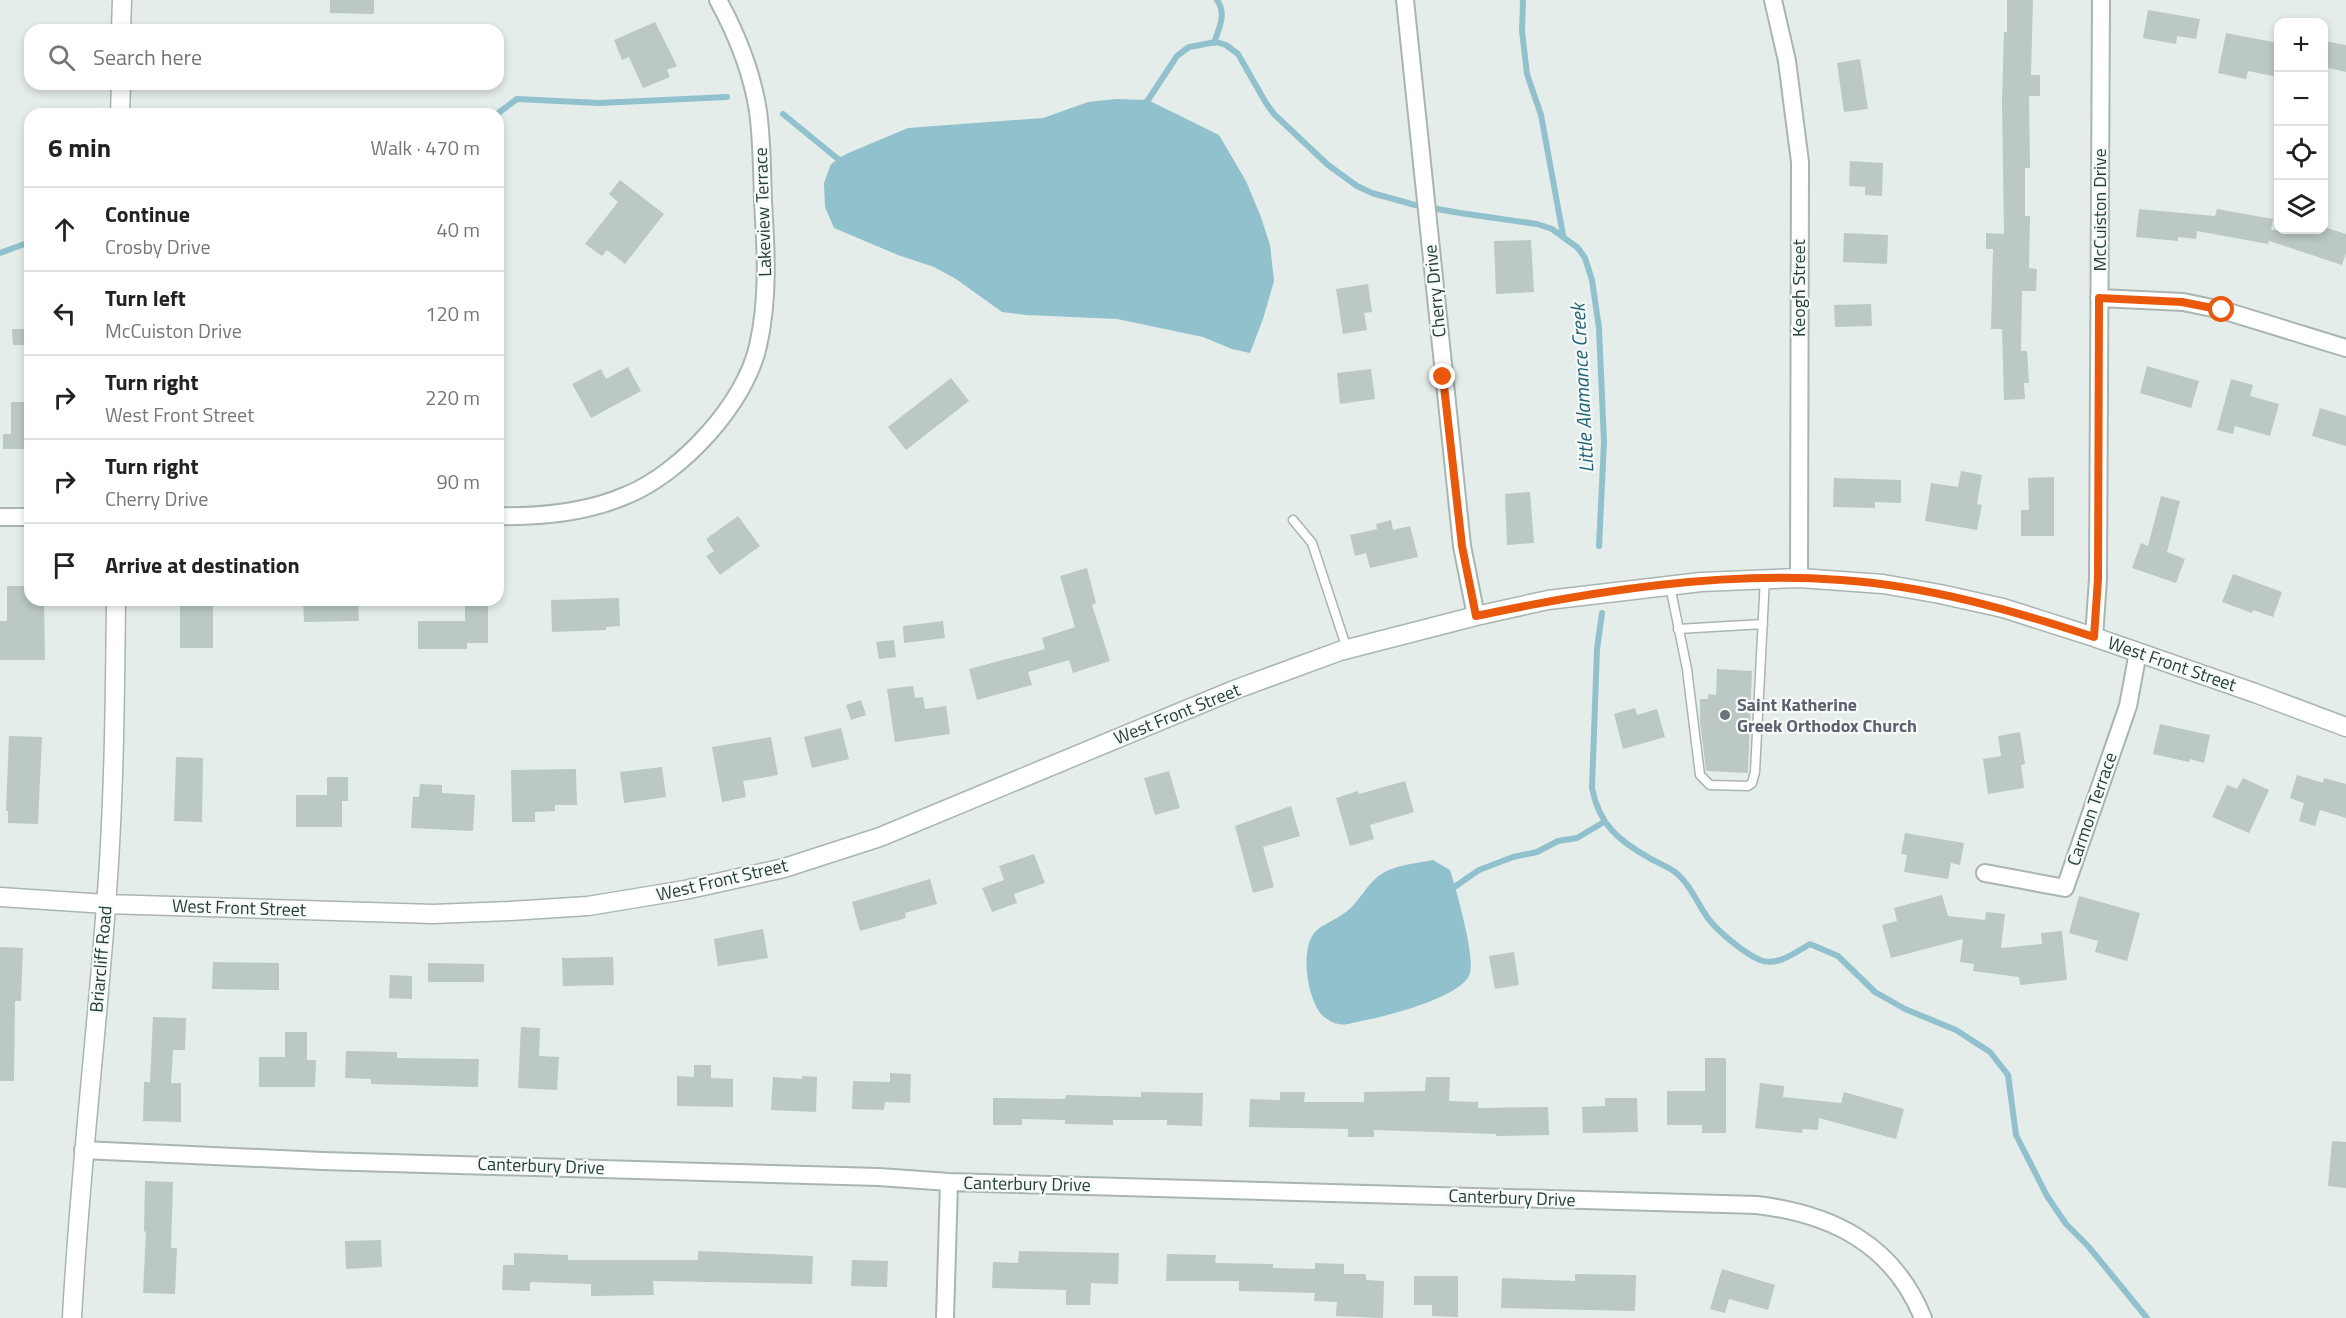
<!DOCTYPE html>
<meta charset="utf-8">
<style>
:root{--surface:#fff;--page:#f6f6f6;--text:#222;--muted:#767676;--line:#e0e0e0}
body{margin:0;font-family:"Titillium Web",sans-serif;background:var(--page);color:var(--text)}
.controls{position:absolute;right:18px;top:18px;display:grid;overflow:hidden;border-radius:12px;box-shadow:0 3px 9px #0003}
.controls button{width:54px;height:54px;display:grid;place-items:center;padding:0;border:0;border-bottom:2px solid var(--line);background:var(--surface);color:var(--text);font:30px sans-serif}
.stop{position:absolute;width:18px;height:18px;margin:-14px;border:4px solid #ea580c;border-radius:50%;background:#fff}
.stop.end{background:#ea580c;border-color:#fff;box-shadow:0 2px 6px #0008}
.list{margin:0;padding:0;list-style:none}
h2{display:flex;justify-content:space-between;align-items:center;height:78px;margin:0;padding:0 24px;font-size:26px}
h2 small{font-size:20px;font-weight:400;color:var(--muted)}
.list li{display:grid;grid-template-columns:39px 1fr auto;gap:18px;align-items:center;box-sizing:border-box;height:84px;padding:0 24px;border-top:2px solid var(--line)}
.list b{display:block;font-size:22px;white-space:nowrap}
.list p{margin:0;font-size:20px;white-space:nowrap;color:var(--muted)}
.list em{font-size:20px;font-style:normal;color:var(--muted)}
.icon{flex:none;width:33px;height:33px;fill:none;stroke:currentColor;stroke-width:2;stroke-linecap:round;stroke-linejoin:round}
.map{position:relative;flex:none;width:2346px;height:1318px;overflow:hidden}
.search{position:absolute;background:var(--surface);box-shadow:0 3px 9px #0003;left:24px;top:24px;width:480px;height:66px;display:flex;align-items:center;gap:15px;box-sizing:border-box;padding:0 21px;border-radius:18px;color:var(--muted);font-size:22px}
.panel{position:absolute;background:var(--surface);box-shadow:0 3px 9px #0003;left:24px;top:108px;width:480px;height:498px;border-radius:18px}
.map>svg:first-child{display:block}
.water{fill:#92c1ce}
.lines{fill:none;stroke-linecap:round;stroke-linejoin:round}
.stream{stroke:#92c1ce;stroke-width:6}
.building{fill:#bbc8c3}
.service-casing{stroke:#a8b5b1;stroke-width:11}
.minor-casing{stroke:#a8b5b1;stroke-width:20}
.tertiary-casing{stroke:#a8b5b1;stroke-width:21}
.service{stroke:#fff;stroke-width:8}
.minor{stroke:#fff;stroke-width:16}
.tertiary{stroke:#fff;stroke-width:18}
.route{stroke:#ea580c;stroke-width:8}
.worship-dot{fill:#6b7280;stroke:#f6faf8;stroke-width:2}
.labels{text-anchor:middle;stroke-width:4.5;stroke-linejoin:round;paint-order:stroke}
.street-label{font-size:18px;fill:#253e39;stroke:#f6faf8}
.worship-label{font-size:18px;font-weight:bold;fill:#5b616d;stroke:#f6faf8;text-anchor:start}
.water-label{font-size:20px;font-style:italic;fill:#236377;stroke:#f6faf8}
</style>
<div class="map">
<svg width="2346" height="1318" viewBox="0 0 2346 1318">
<rect width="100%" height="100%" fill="#e5edea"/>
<path class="water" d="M1116 99 1148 100 1219 135 1246 181 1261 217 1270 245 1274 281 1263 319 1250 353 1232 349 1203 337 1117 319 1026 315 1002 312 956 279 934 267 898 255 834 228 825 207 824 183 831 164 846 154 908 128 1043 118 1088 102Z
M1433 860 1450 870C1456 889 1475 955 1470 973 1464 997 1384 1017 1361 1021 1355 1022 1345 1026 1339 1024 1335 1024 1326 1019 1323 1016 1307 1001 1299 947 1316 931 1323 924 1335 920 1343 914 1356 906 1363 891 1373 881 1388 865 1413 864 1433 860Z"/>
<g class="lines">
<path class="stream" d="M1523 0 1522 31 1527 74 1541 115 1563 235
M1214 43C1219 28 1227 14 1217 0
M1142 105 1148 100 1177 56 1189 47 1216 42 1226 45 1238 54 1266 103 1274 114 1328 165 1357 186 1372 193 1415 205 1460 213 1537 224 1552 229 1578 248 1585 258 1592 280 1599 328 1604 442 1599 546
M497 114 517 99 599 103 727 97
M783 114 838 159 846 161
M0 253 30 242
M1602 613 1597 649 1592 788C1599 825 1619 841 1651 859 1659 863 1668 867 1675 872 1689 883 1697 902 1707 917 1716 930 1745 954 1760 960 1777 967 1796 952 1810 944L1838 956 1875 992 1905 1009 1956 1030 1990 1052 2008 1075 2016 1135 2047 1196 2066 1224 2088 1246 2147 1318
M1450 890 1479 870 1513 857 1537 852 1558 841 1577 838 1604 822"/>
</g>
<path class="building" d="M330 0H374V14L330 13Z
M2007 0H2033L2031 75H2040V96H2029L2030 168H2025V216H2030L2029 268 2037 269 2036 291H2022L2021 351H2027L2029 383H2024L2025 399 2004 400 2002 329H1991L1993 249H1986V233L2004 234 2002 102 2004 32H2007Z
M2148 10 2200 19 2196 39 2177 36 2176 44 2143 38Z
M655 22 677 66 667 70 670 77 643 88 629 57 622 60 614 40Z
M2226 33 2278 43V77L2248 71 2246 79 2218 73Z
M2324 41 2346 45V72L2324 67Z
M1860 59 1868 109 1844 112 1837 63Z
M1850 161 1883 163 1882 196 1865 195V187L1849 186Z
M620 180 664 214 625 264 607 250 602 256 585 244 618 202 609 194Z
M2139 209 2215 216 2217 209 2273 219 2271 230H2324V227L2346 234V253L2342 265 2269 241 2268 244 2197 231 2196 239 2178 237V241L2136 237Z
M1844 233 1888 235 1887 264 1843 262Z
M1531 240 1534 292 1496 294 1494 241Z
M1368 284 1372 312 1364 313 1367 330 1343 334 1336 289Z
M1871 304 1872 326 1835 327 1834 305Z
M12 329H30V345H13Z
M2147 366 2199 381 2191 408 2140 393Z
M628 367 641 391 591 418 572 384 601 369 606 379Z
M1371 369 1375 399 1340 404 1337 373Z
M951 378 969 401 906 450 888 427Z
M2231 379 2253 385 2250 396 2279 404 2270 436 2235 426 2233 434 2217 430Z
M11 402H30V449H3V434H11Z
M2320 408 2346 416V446L2312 436Z
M1961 471 1982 475 1977 504 1982 505 1977 530 1925 521 1931 483 1958 487Z
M2054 477V536H2021V510H2029L2028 478Z
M1834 478 1901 480V503L1875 502V508L1833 507Z
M1530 492 1534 543 1507 545 1505 494Z
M2161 496 2180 501 2167 552 2185 559 2176 583 2132 568 2141 543 2148 546Z
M738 516 760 546 720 575 706 556 714 551 706 539Z
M1391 520 1393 530 1410 526 1418 557 1370 568 1366 553 1355 556 1350 535 1377 529 1376 524Z
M1087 568 1096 603 1092 605 1110 661 1073 673 1069 660 1028 672 1032 685 977 700 969 669 1045 649 1042 638 1075 627 1060 576Z
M2233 574 2282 592 2273 617 2253 610 2252 613 2222 602Z
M7 586H30V600H44L45 660H0V621H7Z
M619 598 620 626 606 627V630L552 632 551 600Z
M183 600H213V648H180V602Z
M303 600H358L359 621 304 622Z
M465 600H488V643H467V649H418V621H465Z
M943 621 945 638 904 643 903 626Z
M894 640 896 657 879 659 876 642Z
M1717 669 1752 671 1748 773 1706 771 1700 721V699H1708V694L1716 695Z
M913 686 915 698 923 697 925 709 946 706 950 734 895 742 887 689Z
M861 700 866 715 851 720 846 705Z
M1635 708 1637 715 1657 709 1665 737 1623 749 1614 714Z
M2160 724 2210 735 2204 763 2190 759 2189 762 2153 754Z
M841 728 849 759 812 768 804 737Z
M2020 732 2025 764 2021 765 2024 788 1988 794 1983 759 2001 756 1998 736Z
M9 736 42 737 38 824 8 823V811H6Z
M771 737 778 775 743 781 746 797 722 802 712 747Z
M176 757 203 758 202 822 174 821Z
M662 767 666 797 624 803 620 772Z
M576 769 577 805H555V811L535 812V822H512L511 770Z
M1169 771 1180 808 1155 815 1144 778Z
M2297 775 2323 783 2324 778 2346 784V818L2320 810 2315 826 2299 821 2304 803 2290 798Z
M327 777H348V801H342V827H296V795H327Z
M2243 778 2269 790 2249 833 2212 817 2227 785 2237 789Z
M1405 781 1414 812 1370 825 1374 839 1350 846 1336 798 1358 791 1359 794Z
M420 784 442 785V793L475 795 473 831 411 828 413 797H419Z
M1291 806 1300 836 1263 847 1274 887 1253 893 1235 826Z
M1905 833 1964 843 1960 865 1951 863 1948 879 1904 872 1907 855 1901 854Z
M1034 854 1045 883 1014 894 1017 903 992 912 982 888 1004 880 999 866Z
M930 879 937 904 905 913 906 918 860 931 852 902Z
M1942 895 1948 916 1985 920 1986 912 2005 914 2001 948 2042 944 2041 933 2062 931 2067 980 2020 985 2019 977 1973 971 1974 964 1960 962 1963 939 1891 958 1882 925 1897 921 1894 908Z
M2079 896 2140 913 2127 961 2095 952 2098 941 2069 933Z
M763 929 768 958 718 966 714 939Z
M0 947 23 948 21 1001H15L14 1081H0Z
M1514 952 1519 985 1495 989 1489 956Z
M613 957 614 985 563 986 562 958Z
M213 962 279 963V990L212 989Z
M428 963 484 964V982H428Z
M390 975 412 976V999L389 998Z
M153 1017 186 1018 185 1050H173L171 1083H181V1122L143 1121 144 1082H150Z
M521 1027 540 1028 539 1056 559 1057 557 1090 518 1088Z
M285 1032H307V1060H316L315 1087H259V1057H285Z
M346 1051 397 1052V1058L479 1059 478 1087 371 1084V1079L345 1078Z
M1705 1058H1726V1133H1702V1125H1667V1091H1705Z
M694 1065H711V1078L733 1079V1107L677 1106V1076L694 1077Z
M890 1073 911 1074 910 1103 885 1102 884 1110 852 1109 853 1081 890 1082Z
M802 1076 817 1077 816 1112 771 1110 773 1077 802 1079Z
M1426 1077H1450L1449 1101 1478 1102V1108L1548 1107 1549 1135 1496 1136V1134L1374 1130V1137H1348V1129L1249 1127 1250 1099 1280 1100V1092H1305L1304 1102H1364V1092L1425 1091Z
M1760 1083 1784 1086 1783 1097 1841 1103 1844 1092 1904 1109 1896 1139 1819 1118 1818 1130 1803 1129 1802 1133 1755 1128Z
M1141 1092 1203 1093 1202 1126 1167 1125V1120H1113V1125L1065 1124V1120L1022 1119V1125H993V1098L1065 1099 1066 1095 1141 1097Z
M1605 1098H1637L1638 1132 1583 1133 1582 1107 1605 1106Z
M2332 1141 2346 1142V1188L2328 1186Z
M145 1181 173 1182 171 1248H177L175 1294 143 1293 146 1232 144 1231Z
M381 1240 382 1267 346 1269 345 1241Z
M698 1251 813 1256 812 1284 653 1281 654 1295 591 1296V1284L530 1282V1291L502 1290 503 1265H514V1253L568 1255V1260H698Z
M1019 1251 1119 1253 1118 1284 1091 1283 1090 1305H1066V1290L992 1288 993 1262 1018 1263Z
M1167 1254 1216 1255 1215 1263 1273 1264V1268L1315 1269V1263L1344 1264V1274H1366V1280L1384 1281 1383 1318 1336 1316 1337 1302 1314 1301 1315 1293 1239 1291V1281H1166Z
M852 1260 888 1261 887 1287 851 1286Z
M1722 1269 1775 1285 1768 1310 1729 1299 1725 1313 1710 1309Z
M1575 1274 1636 1275 1635 1311 1501 1308 1502 1278 1575 1281Z
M1414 1276H1458V1317L1432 1316V1305H1414Z"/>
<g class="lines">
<g class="service-casing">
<path id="service" d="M1293 520 1312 543 1347 649
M1670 586 1687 669 1700 775 1710 785 1748 786 1752 783 1755 772 1765 578
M1678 629 1763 624"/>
</g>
<g class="minor-casing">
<path id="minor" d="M1405 0 1462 546 1476 616
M1773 0 1787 61 1800 162 1799 578
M2099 298 2183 302 2222 310 2346 348
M498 516C542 517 586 513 627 495 681 473 745 404 758 346 769 298 766 250 763 201 762 172 762 140 758 111 752 73 736 33 718 0
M0 517H30
M2094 637 2098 579 2101 0
M1985 873 2065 888 2128 706 2138 652
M83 1150 323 1161 879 1177 949 1182 1757 1205C1832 1214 1893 1244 1923 1318
M945 1318 949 1182"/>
</g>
<g class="tertiary-casing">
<path id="tertiary" d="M121 30 122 0
M120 114 121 84
M0 897 106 904 433 914 510 911 588 906 685 890 784 868 880 837 1234 690 1340 651 1476 616 1548 600 1701 582 1799 578 1883 584 1940 594 2003 608 2094 637 2255 693 2346 727
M72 1318C79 1180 96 1043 106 905 114 804 115 702 116 600"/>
</g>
<use href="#service" class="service"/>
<use href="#minor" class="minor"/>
<use href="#tertiary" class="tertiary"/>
</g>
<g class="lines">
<path class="route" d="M1443 377 1462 546 1476 616C1593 591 1721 571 1841 580 1928 586 2011 610 2094 637L2098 579 2099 298 2182 302 2222 310"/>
</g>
<circle class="worship-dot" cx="1725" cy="715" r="6"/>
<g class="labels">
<g class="street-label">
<text transform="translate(2100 210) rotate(-90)" y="6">McCuiston Drive</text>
<text transform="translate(763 212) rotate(-92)" y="6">Lakeview Terrace</text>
<text transform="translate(1799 288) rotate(-90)" y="6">Keogh Street</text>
<text transform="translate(1435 291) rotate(-96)" y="6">Cherry Drive</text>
<text transform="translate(2172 664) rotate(19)" y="6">West Front Street</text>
<text transform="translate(1177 714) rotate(-22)" y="6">West Front Street</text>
<text transform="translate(2092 809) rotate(-71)" y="6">Carmon Terrace</text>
<text transform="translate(722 880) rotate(-13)" y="6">West Front Street</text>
<text transform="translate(239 908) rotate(2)" y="6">West Front Street</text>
<text transform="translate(101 959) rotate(-85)" y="6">Briarcliff Road</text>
<text transform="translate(541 1166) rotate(2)" y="6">Canterbury Drive</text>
<text transform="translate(1027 1184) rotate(1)" y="6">Canterbury Drive</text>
<text transform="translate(1512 1198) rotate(2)" y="6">Canterbury Drive</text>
</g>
<g class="worship-label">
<text x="1737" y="711">Saint Katherine<tspan x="1737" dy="21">Greek Orthodox Church</tspan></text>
</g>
<g class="water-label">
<text transform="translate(1582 388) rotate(-93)" y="7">Little Alamance Creek</text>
</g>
</g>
</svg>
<div class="controls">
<button>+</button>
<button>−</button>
<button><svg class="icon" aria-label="locate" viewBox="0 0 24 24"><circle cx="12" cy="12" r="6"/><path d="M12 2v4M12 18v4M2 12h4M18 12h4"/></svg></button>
<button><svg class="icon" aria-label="layers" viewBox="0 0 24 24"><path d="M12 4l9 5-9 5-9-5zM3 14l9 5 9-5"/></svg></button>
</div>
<div class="stop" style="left:2222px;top:310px"></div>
<div class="stop end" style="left:1443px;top:377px"></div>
<div class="search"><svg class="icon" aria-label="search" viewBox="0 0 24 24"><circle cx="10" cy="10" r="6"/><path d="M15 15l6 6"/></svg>Search here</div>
<section class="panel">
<h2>6 min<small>Walk · 470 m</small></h2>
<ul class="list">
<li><svg class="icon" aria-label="ahead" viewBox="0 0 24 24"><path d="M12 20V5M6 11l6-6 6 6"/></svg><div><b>Continue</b><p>Crosby Drive</p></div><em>40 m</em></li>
<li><svg class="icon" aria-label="left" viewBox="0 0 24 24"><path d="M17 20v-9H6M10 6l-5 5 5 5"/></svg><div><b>Turn left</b><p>McCuiston Drive</p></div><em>120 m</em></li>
<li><svg class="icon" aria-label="right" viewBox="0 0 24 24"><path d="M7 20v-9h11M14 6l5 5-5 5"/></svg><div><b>Turn right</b><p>West Front Street</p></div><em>220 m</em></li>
<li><svg class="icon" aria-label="right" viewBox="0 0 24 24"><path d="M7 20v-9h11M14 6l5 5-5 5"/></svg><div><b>Turn right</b><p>Cherry Drive</p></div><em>90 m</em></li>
<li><svg class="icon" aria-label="arrive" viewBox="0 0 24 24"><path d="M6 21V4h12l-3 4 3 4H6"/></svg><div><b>Arrive at destination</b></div></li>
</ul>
</section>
</div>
